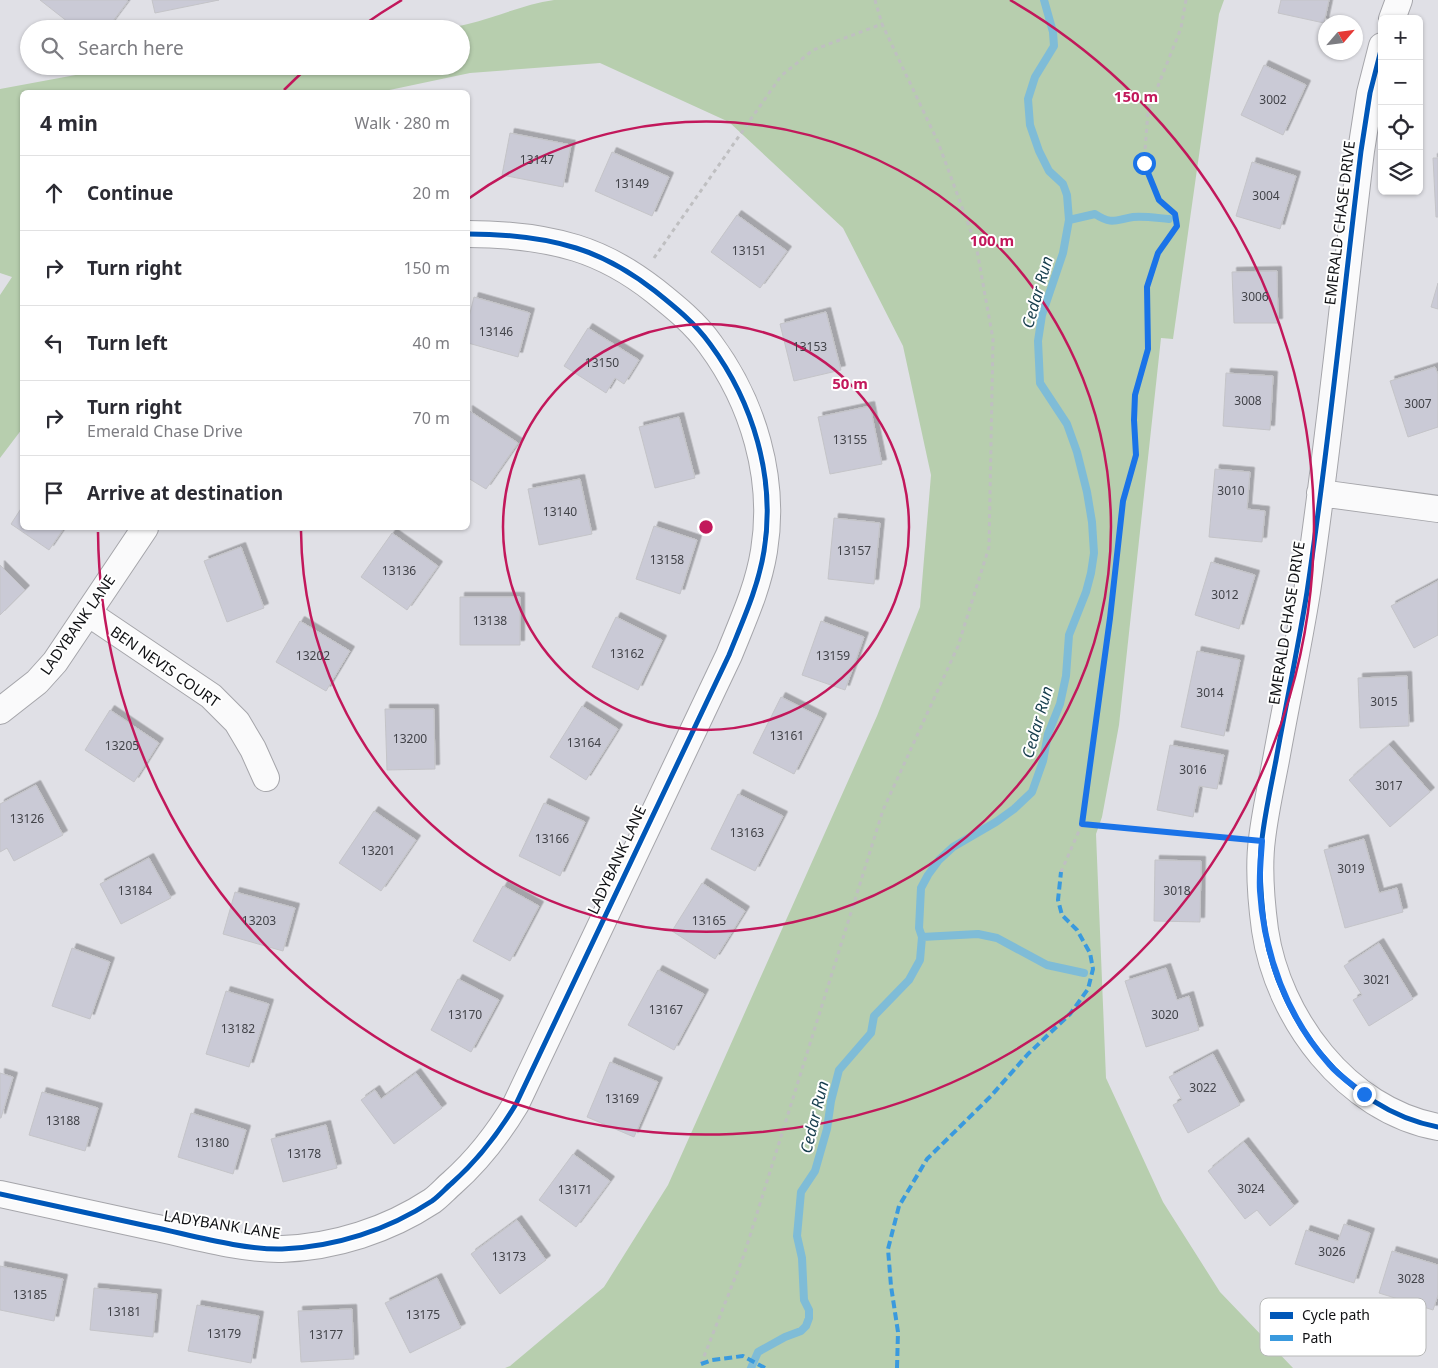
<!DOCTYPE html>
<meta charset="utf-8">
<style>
:root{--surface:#fff;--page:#f2f2f3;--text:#2b2b33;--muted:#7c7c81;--line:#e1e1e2}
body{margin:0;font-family:"Noto Sans",sans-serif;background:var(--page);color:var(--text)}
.controls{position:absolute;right:15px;top:15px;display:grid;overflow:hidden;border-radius:8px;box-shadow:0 1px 4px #0004}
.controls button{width:45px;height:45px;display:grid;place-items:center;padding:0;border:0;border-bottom:1px solid var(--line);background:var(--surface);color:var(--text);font:25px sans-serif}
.compass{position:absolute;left:1318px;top:15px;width:45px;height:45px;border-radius:50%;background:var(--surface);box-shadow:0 1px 4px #0004;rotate:62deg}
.stop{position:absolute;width:15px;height:15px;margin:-11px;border:4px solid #1a73e8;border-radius:50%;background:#fff}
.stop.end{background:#1a73e8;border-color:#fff;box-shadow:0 1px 5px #0008}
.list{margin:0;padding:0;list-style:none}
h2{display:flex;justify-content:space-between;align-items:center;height:65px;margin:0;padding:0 20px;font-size:21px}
h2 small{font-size:16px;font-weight:400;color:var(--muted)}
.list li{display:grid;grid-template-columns:32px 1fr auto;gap:15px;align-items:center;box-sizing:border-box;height:75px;padding:0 20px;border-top:1px solid var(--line)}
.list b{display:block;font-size:19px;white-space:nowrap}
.list p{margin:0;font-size:16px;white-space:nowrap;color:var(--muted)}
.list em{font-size:16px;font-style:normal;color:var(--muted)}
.icon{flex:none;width:28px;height:28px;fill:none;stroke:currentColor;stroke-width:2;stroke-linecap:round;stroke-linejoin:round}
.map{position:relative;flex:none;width:1438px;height:1368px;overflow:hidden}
.search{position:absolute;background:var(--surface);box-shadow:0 1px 4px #0004;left:20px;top:20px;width:450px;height:55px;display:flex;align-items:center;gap:12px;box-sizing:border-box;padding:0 18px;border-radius:28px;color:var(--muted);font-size:19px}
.panel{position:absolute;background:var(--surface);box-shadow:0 1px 4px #0004;left:20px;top:90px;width:450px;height:440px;border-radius:8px}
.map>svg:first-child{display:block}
.forest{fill:#b7ceae}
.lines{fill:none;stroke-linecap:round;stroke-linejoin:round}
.stream{stroke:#7fbcd7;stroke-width:8}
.building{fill:#cacad6;stroke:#c4c4c8;filter:url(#shadow)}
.street-casing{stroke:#a5a5aa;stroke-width:28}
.path{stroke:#bfbfc1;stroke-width:3;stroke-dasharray:4 4;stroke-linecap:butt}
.street{stroke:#fafafb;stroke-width:26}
.quiet{stroke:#3a9ade;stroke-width:4;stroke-dasharray:8 4;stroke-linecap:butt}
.cycleway-casing{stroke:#fff;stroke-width:8}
.cycleway{stroke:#0057b8;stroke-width:5}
.route{stroke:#1a73e8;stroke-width:6}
.ring{fill:none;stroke:#c2185b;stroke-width:2.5}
.labels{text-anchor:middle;stroke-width:4;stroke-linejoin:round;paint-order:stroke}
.number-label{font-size:12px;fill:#424349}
.street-label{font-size:15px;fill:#101114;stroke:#fff}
.water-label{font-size:16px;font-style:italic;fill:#163d4d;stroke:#fff}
.key{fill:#fff;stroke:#b7b8b8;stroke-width:1}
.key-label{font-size:14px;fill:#101114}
.centre{fill:#c2185b;stroke:#fff;stroke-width:2.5}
.ring-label{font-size:15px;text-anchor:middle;font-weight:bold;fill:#c2185b;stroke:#fff;stroke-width:4;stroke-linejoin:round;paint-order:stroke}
</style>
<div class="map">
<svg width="1438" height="1368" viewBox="0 0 1438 1368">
<defs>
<filter id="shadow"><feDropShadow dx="4.5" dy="-4.5" stdDeviation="0" flood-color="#0004"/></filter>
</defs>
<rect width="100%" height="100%" fill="#e0e0e6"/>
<path class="forest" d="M554 0H1224L1219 14 1173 339 1161 338 1119 725 1102 817 1096 834 1106 1078 1163 1202 1220 1292 1293 1368H505L510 1366 604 1287 668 1185 877 716 920 607 931 475 903 346 843 228 729 122 600 63 470 73 380 92H22V429L0 458V295L12 277 0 273V89L124 66H461V29H380C409 28 440 31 468 24 497 17 525 4 554 0Z"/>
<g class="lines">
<path class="stream" d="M1069 220 1095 214C1112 225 1115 220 1133 217 1145 216 1157 218 1169 219
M922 937 978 934 997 938 1047 965 1084 973
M751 1368 758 1352 785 1337 801 1331 806 1326 809 1318V1310L804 1300 802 1258 797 1236 801 1192 815 1171 827 1129 831 1101 839 1070 871 1033 874 1016 909 980 920 960 922 937 919 928 921 888 928 875 939 860 953 847 996 822 1014 809 1032 792 1043 761 1048 734 1060 704 1066 676 1069 635 1086 592 1091 573 1094 553 1092 522 1087 492 1077 452 1067 424 1040 383 1038 341 1042 315 1063 253 1069 220 1067 195 1063 184 1049 171 1039 151 1030 125 1028 99 1035 77 1054 46 1053 32 1044 0"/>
</g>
<path class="building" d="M40 0H126L128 1 107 29H77Z
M152 0H219L155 13Z
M1281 0H1329L1324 23 1278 13Z
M1264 65 1306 85 1283 135 1241 115Z
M510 133 571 145 563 187 502 175Z
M612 152 669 177 652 216 595 191Z
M1433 158H1438V217H1436Z
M1252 162 1296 176 1280 229 1236 216Z
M737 215 787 251 760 288 711 252Z
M1277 271 1278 323H1234L1232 272Z
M1438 283V309L1431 307Z
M474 297 530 313 518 357 468 343V321Z
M826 312 841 370 794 381 780 324Z
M588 328 639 360 624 384 615 378 606 393 564 366Z
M1435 367 1438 374V427L1408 437 1390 381Z
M1226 373 1273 376 1270 430 1223 426Z
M870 406 882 464 830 474 818 417Z
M468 410 518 443 486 489 468 478Z
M679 417 695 478 655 488 639 427Z
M1215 469 1250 472 1247 509 1265 511 1262 542 1209 537Z
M580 479 592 534 539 545 528 489Z
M22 507V528H64L49 550 11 524Z
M834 518 880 523 874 584 828 579Z
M654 526 697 540 680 594 636 579Z
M392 533 438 566 407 610 361 577Z
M241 547 264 608 227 622 204 561Z
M1211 562 1255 575 1239 629 1195 615Z
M0 565 25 590 0 615Z
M1438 581V635L1414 648 1391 606Z
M460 597H520V645H460Z
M616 617 662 640 638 690 592 667Z
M300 621 350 651 326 691 276 662Z
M821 621 864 637 845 690 802 675Z
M1197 651 1240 660 1224 736 1181 727Z
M1407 676 1409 726 1360 728 1358 678Z
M781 697 822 718 794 774 753 753Z
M582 706 618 729 586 780 550 757Z
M385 709H434L435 769 387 770Z
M110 710 159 743 134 782 85 750Z
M1170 745 1224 755 1217 789 1199 786 1193 817 1157 810Z
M1389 745 1430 792 1390 827 1349 780Z
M36 785 63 835 14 861 7 848 0 852V804Z
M738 794 783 816 755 871 711 849Z
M544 803 585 822 560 876 519 856Z
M374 811 416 840 381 891 339 863Z
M1364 839 1379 893 1397 888 1403 912 1345 928 1324 850Z
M149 858 171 898 121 924 100 884Z
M1155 860 1201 861 1200 922 1154 921Z
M702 883 745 911 715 959 672 931Z
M503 886 539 906 510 961 473 941Z
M235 892 295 908 283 951 223 934Z
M1379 943 1413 999 1369 1026 1353 1000 1362 995 1344 966Z
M72 948 110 962 90 1019 52 1006Z
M1166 968 1177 1000 1189 996 1199 1030 1146 1047 1125 981Z
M658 970 704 994 674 1050 628 1025Z
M458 979 499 1000 471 1052 431 1030Z
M226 991 269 1004 249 1067 206 1054Z
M1213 1054 1240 1105 1188 1133 1173 1105 1182 1100 1169 1077Z
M610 1062 658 1082 634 1137 587 1117Z
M0 1073 13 1077 1 1118H0Z
M416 1073 442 1108 394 1144 361 1100 375 1090 381 1099Z
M42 1092 98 1108 85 1151 29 1135Z
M191 1113 246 1130 233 1174 178 1157Z
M326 1125 337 1168 283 1182 271 1139Z
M1244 1142 1294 1206 1270 1226 1257 1210 1245 1219 1208 1171Z
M573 1154 610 1181 576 1227 539 1200Z
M517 1220 546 1260 500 1294 471 1254Z
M1344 1224 1370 1233 1354 1283 1295 1264 1306 1230 1338 1241Z
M1392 1251 1438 1265V1295L1433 1310 1379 1293Z
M0 1266 63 1279 54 1321 0 1310Z
M437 1278 461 1328 410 1353 385 1303Z
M94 1288 157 1294 153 1337 90 1330Z
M197 1305 259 1316 251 1363 188 1351Z
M352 1309 354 1359 301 1362 298 1311Z"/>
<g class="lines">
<g class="street-casing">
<path id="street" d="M1392 19 1399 0
M1382 46 1370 93 1361 151C1343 298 1329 446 1307 592 1298 648 1286 704 1276 760 1271 786 1265 813 1262 839 1258 869 1261 900 1265 930 1278 1018 1346 1110 1438 1127
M1320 493 1438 509
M88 613 211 696 237 722 253 749 266 778
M0 711 37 682 55 662 145 528
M0 1194C51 1205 101 1216 152 1227 191 1235 243 1250 282 1249 335 1247 388 1230 432 1201 439 1196 445 1189 452 1183 478 1160 498 1134 516 1104L729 655C743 620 758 588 764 551 776 478 753 402 710 344 695 323 675 307 655 291 632 273 605 257 576 248 540 237 504 234 468 234"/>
</g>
<path class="path" d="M875 0 882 24
M654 258 781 76 813 50 882 24 938 142 976 245 993 339 989 547 958 646 883 810 744 1255 701 1364
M1082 824 1236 839
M1061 872 1082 824 1110 618 1123 501 1136 455 1134 420 1135 395 1148 349 1147 287 1158 253 1177 226 1175 214 1159 200 1144 163 1148 111 1181 28 1186 0"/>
<use href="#street" class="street"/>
<path class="quiet" d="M701 1364 712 1360 743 1356 765 1368
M897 1368 898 1332 891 1286 888 1249 899 1206 927 1159 991 1096 1028 1054 1070 1014 1088 989 1093 969 1090 953 1077 930 1062 915 1058 900 1061 872"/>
<g class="cycleway-casing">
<path id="cycleway" d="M1382 46 1370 93 1361 151C1343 298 1329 446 1307 592 1298 648 1286 704 1276 760 1271 786 1265 813 1262 839 1258 869 1261 900 1265 930 1278 1018 1346 1110 1438 1127
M0 1194C51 1205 101 1216 152 1227 191 1235 243 1250 282 1249 335 1247 388 1230 432 1201 439 1196 445 1189 452 1183 478 1160 498 1134 516 1104L729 655C743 620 758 588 764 551 776 478 753 402 710 344 695 323 675 307 655 291 632 273 605 257 576 248 540 237 504 234 468 234"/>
</g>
<use href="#cycleway" class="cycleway"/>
</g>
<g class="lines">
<path class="route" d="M1144 163 1159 200 1175 214 1177 226 1158 253 1147 287 1148 349 1135 395 1134 420 1136 455 1123 501 1110 618 1082 824 1262 841C1261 857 1259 874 1260 891 1264 954 1287 1017 1329 1064 1339 1076 1353 1085 1364 1094"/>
</g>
<g class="ring">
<circle cx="706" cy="527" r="203"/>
<path d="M468 199A405 405 0 1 1 301 531"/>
<path d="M284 90A608 608 0 0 1 307 68M362 26A608 608 0 0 1 402 0M1010 0A608 608 0 1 1 98 532"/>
</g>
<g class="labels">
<g class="number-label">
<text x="1273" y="104">3002</text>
<text x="537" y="164">13147</text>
<text x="632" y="188">13149</text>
<text x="1266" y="200">3004</text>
<text x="749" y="255">13151</text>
<text x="1255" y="301">3006</text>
<text x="496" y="336">13146</text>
<text x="810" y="351">13153</text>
<text x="602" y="367">13150</text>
<text x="1248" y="405">3008</text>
<text x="1418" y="408">3007</text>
<text x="850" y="444">13155</text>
<text x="1231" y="495">3010</text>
<text x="560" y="516">13140</text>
<text x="854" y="555">13157</text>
<text x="667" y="564">13158</text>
<text x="399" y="575">13136</text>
<text x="1225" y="599">3012</text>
<text x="490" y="625">13138</text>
<text x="627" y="658">13162</text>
<text x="313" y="660">13202</text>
<text x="833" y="660">13159</text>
<text x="1210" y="697">3014</text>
<text x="1384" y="706">3015</text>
<text x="787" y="740">13161</text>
<text x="410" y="743">13200</text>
<text x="584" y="747">13164</text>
<text x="122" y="750">13205</text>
<text x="1193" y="774">3016</text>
<text x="1389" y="790">3017</text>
<text x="27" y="823">13126</text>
<text x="747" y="837">13163</text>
<text x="552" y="843">13166</text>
<text x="378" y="855">13201</text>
<text x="1351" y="873">3019</text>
<text x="135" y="895">13184</text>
<text x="1177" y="895">3018</text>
<text x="259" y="925">13203</text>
<text x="709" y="925">13165</text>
<text x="1377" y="984">3021</text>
<text x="666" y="1014">13167</text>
<text x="465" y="1019">13170</text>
<text x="1165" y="1019">3020</text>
<text x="238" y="1033">13182</text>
<text x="1203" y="1092">3022</text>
<text x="622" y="1103">13169</text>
<text x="63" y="1125">13188</text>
<text x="212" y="1147">13180</text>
<text x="304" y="1158">13178</text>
<text x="1251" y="1193">3024</text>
<text x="575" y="1194">13171</text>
<text x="1332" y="1256">3026</text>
<text x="509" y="1261">13173</text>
<text x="1411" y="1283">3028</text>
<text x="30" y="1299">13185</text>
<text x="124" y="1316">13181</text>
<text x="423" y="1319">13175</text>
<text x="224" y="1338">13179</text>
<text x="326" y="1339">13177</text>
</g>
<g class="street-label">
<text transform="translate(1340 223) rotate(-83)" y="5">EMERALD CHASE DRIVE</text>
<text transform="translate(1287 623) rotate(-81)" y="5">EMERALD CHASE DRIVE</text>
<text transform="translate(78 625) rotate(-55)" y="5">LADYBANK LANE</text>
<text transform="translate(165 667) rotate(35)" y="5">BEN NEVIS COURT</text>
<text transform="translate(617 860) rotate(-65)" y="5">LADYBANK LANE</text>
<text transform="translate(222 1225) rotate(9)" y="5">LADYBANK LANE</text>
</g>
<g class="water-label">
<text transform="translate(1037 292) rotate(-74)" y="6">Cedar Run</text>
<text transform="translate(1037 722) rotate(-74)" y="6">Cedar Run</text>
<text transform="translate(814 1117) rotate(-76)" y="6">Cedar Run</text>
</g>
</g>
<rect x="1260" y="1298" width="166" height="58" rx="8" class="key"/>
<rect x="1270" y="1312" width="23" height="7" fill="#0057b8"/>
<rect x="1270" y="1335" width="23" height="6" fill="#3a9ade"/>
<g class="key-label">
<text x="1302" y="1320">Cycle path</text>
<text x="1302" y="1343">Path</text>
</g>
<circle cx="706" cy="527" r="8" class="centre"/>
<g class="ring-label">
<text x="1136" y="102">150 m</text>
<text x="992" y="246">100 m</text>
<text x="850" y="389">50 m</text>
</g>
</svg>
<div class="controls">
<button>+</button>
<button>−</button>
<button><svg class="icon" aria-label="locate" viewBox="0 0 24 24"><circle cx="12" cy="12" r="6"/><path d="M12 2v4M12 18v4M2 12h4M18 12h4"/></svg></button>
<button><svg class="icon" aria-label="layers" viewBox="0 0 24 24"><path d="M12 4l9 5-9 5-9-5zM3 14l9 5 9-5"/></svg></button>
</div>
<svg class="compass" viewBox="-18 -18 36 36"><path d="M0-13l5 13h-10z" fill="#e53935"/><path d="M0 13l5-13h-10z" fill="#7c7c81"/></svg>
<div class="stop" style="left:1144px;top:163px"></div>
<div class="stop end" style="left:1364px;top:1094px"></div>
<div class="search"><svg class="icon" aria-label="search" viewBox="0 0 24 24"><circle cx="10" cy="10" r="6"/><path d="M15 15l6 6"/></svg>Search here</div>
<section class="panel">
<h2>4 min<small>Walk · 280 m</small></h2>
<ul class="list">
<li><svg class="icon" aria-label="ahead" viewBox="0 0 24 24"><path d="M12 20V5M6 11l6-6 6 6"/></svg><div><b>Continue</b></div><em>20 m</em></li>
<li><svg class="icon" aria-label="right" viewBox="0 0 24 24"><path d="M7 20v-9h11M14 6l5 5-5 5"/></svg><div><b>Turn right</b></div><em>150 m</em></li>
<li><svg class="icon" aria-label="left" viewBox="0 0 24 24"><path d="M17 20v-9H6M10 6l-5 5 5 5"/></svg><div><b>Turn left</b></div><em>40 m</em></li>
<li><svg class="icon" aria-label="right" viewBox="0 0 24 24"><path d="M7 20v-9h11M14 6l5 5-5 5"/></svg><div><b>Turn right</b><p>Emerald Chase Drive</p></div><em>70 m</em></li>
<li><svg class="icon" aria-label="arrive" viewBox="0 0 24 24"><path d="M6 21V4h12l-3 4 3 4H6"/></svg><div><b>Arrive at destination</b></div></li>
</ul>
</section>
</div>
